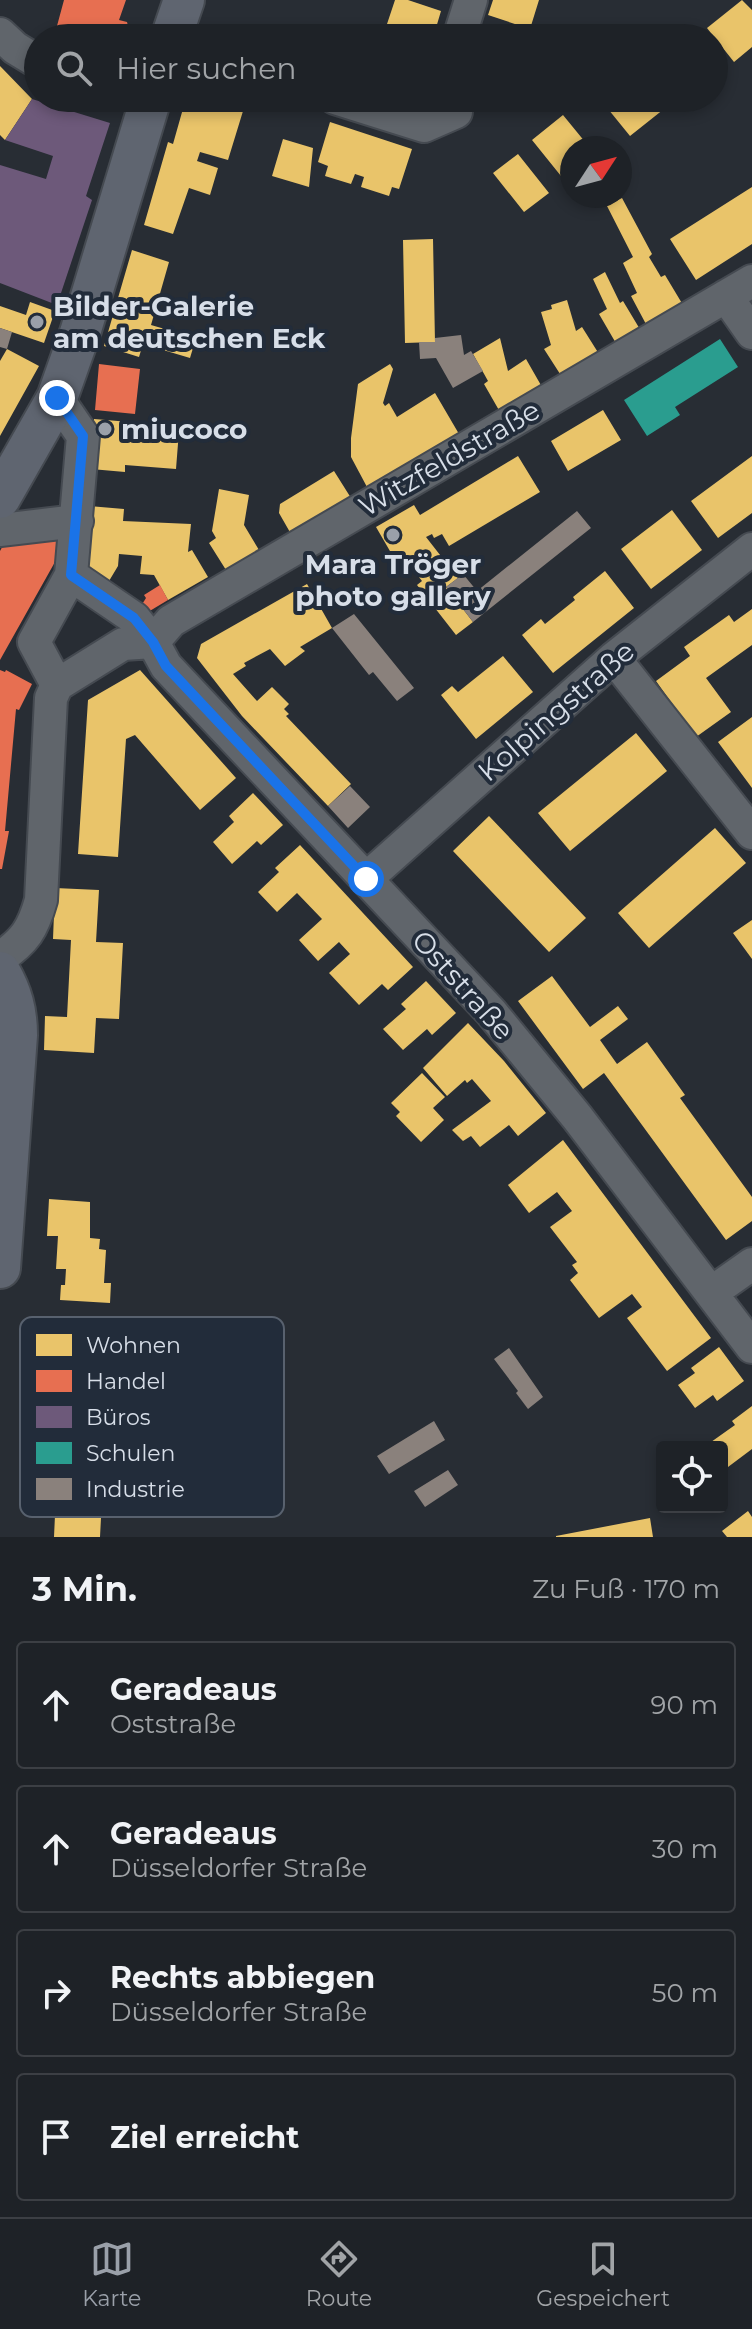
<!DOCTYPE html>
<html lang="de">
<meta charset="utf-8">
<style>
:root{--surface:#1e2227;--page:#262a2f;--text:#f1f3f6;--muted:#a1a4a7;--line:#3c3f44;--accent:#9aa0a9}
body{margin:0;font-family:Montserrat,sans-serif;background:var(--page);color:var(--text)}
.controls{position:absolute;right:24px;bottom:24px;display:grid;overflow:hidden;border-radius:8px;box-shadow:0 4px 12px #0003}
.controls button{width:72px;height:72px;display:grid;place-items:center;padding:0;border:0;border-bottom:2px solid var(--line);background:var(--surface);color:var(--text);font:40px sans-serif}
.compass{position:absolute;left:560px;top:136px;width:72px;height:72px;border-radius:50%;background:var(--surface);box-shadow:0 4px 12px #0003;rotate:54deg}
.stop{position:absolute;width:24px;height:24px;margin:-18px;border:6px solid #1a73e8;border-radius:50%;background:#fff}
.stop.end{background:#1a73e8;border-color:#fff;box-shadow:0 2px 8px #0008}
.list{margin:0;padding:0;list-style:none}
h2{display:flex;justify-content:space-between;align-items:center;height:104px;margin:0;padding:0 32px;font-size:34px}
h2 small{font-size:26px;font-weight:400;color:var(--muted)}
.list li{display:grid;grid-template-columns:52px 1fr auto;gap:24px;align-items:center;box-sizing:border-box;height:128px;margin:0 16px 16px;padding:0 16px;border:2px solid var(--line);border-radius:8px}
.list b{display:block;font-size:30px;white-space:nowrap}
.list p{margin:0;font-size:26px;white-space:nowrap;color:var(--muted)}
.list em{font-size:26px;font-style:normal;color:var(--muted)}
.icon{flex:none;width:44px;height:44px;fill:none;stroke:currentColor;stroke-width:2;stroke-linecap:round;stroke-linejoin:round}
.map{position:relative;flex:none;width:752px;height:1537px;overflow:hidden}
.search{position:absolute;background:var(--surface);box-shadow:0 4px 12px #0003;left:24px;right:24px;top:24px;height:88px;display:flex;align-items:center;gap:20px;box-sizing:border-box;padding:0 28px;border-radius:44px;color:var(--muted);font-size:30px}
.sheet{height:680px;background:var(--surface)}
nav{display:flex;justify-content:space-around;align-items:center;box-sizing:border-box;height:112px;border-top:2px solid var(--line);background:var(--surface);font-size:22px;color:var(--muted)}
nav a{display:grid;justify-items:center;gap:4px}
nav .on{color:var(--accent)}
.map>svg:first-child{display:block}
.homes{fill:#e9c46a}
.shops{fill:#e76f51}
.offices{fill:#6d597a}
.schools{fill:#2a9d8f}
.industry{fill:#8a817c}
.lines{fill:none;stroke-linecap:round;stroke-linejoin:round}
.minor-casing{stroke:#454a51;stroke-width:36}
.major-casing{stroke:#454a51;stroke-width:44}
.minor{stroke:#60656b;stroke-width:32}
.major{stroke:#5f6570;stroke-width:40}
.route{stroke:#1a73e8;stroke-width:10}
.poi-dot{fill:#9aa0a9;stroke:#222c3a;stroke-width:3}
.labels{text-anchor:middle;stroke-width:8;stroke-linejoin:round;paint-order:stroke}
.poi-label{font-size:28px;font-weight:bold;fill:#d7dee8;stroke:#222c3a;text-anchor:start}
.street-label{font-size:28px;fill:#d7dee8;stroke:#222c3a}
.key{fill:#222c3a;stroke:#58616e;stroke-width:2}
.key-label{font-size:22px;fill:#d7dee8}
</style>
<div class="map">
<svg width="752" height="1537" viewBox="0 0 752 1537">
<rect width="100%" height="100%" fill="#282d34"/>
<path class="homes" d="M395 0H408L441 11 433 38H400L384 33Z
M493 0H539L530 29 488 15Z
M742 0 752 10V47L734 62 707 28Z
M0 66 32 99 5 140 0 135Z
M186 98H247L228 160 200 152 197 161 218 168 210 195 189 188 173 234 144 225 168 142 173 144Z
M611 98H655L664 109 630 136 604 104Z
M563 115 590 148H572V176L565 181 532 140Z
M330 122 412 149 399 189 392 187 389 196 361 187 364 177 355 174 351 184 325 176 328 166 318 162Z
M283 139 313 148 309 187 272 176Z
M518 154 549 193 524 212 493 173Z
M752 187V244L696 280 670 239Z
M622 198 652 254 649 257 661 277 665 275 683 305 647 326 631 296 637 293 623 263 633 257 607 206Z
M433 239 435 342 405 343 403 240Z
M132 250 169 262 151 325 196 338 190 358 143 344 139 357 104 346Z
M605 272 620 303 623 301 641 331 617 345 599 314 607 309 593 279Z
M567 300 576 331 582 327 599 354 562 377 544 349 551 345 541 312 552 309 551 305Z
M30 302 55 311 44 343 0 328V306L26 315Z
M500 338 508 371 526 359 542 387 500 412 484 384 488 381 473 354Z
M7 349 39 366 0 436V361Z
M390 364 393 369 383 403 385 406 389 403 397 417 435 393 459 434 367 487 351 457V438L358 384Z
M603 410 621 440 568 471 551 441Z
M94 419 130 422 129 433 156 435 157 429 179 431 176 469 125 465V472L91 469Z
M518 456 540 492 449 546 442 534 434 538 432 534 426 537 458 578 446 587 473 622 456 635 417 585 422 581 401 554 394 558 376 527 414 505 420 515Z
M752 456V513L718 538 691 501Z
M334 471 351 498 291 534 279 513 280 504Z
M219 489 249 495 244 525 259 550 226 570 209 543 216 538 212 531Z
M89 506 124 509 123 521 191 524 188 552 192 550 208 577 168 600 154 575 140 574 142 556 119 554 118 566 106 586 84 575Z
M672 510 702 550 651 589 621 549Z
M605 571 634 608 553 673 522 635 541 619 545 624 575 600 573 597Z
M307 584 332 628 300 647 305 651 285 666 270 649 244 663 246 666 233 674 257 701 272 687 289 704 284 709 289 714 286 716 351 784 328 806 242 716 197 658 201 644Z
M752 609V645L706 678 731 712 696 737 656 681 690 656 684 647 729 615 734 622Z
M503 656 533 692 476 739 441 695 452 686 458 692Z
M140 670 236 778 200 810 135 735 126 739 118 857 78 854 88 700Z
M752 717V788L718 742Z
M636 733 667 771 570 851 538 813Z
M253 793 283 825 261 845 257 841 232 864 213 842 234 822 229 816Z
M489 816 586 918 549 952 453 851Z
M715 828 746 863 649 948 618 913Z
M300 845 413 967 388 990 382 984 359 1005 329 973 350 954 339 942 318 961 299 940 322 919 297 893 277 912 258 892 279 872 275 868Z
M55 888 99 890 96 942 123 943 119 1019 96 1018 94 1053 44 1050 45 1016 67 1017 71 940 53 939Z
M752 920V959L733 933Z
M552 976 590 1027 618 1006 628 1019 600 1040 617 1064 647 1042 685 1095 680 1098 752 1197V1221L726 1240 604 1073 583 1089 518 1001Z
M426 981 456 1013 432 1035 427 1029 403 1050 383 1029 406 1009 401 1004Z
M468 1023 504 1061 546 1113 518 1136 509 1125 480 1147 471 1136 463 1141 452 1130 491 1101 472 1079 467 1083 465 1080 447 1096 423 1068Z
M422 1073 445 1097 433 1108 444 1120 421 1142 396 1116 400 1112 391 1103Z
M563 1140 711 1338 667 1371 627 1318 642 1307 632 1294 599 1318 570 1280 578 1273 572 1265 577 1262 550 1227 572 1211 557 1192 529 1213 508 1185Z
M49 1199 90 1202V1238L100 1239 99 1249 106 1250 104 1283H111L110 1303 60 1300 61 1285H65L66 1269H56L58 1236H47Z
M719 1347 744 1381 717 1401 713 1395 695 1408 678 1385 695 1373 691 1368Z
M752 1406V1449L724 1470 722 1447H704L735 1425 732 1421Z
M748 1511 752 1517V1537H727L722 1531Z
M55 1515 101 1518 100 1537H54Z
M650 1518 653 1537H556V1536Z"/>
<path class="shops" d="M64 0H126L119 20 127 22 129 30 127 38 54 37Z
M99 364 140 369 135 414 95 410Z
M10 533 69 537 0 660V551Z
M160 585 168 600 148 612 141 606 146 598 144 595Z
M0 670 5 672 6 670 32 684 19 710 16 709 5 831H9L2 869H0Z"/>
<path class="offices" d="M32 99 110 123 86 196 92 200 57 305 0 283V165L46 179 53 156 5 140Z"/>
<path class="schools" d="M720 339 738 367 675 407 680 415 647 436 624 400Z"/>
<path class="industry" d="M0 328 12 332 7 349 0 347Z
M461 335 464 355 471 351 483 371 453 388 436 358 420 359 419 342H435V338Z
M577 511 591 528 473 622 446 587 463 574 477 591Z
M354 614 414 688 397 701 373 672 369 675 332 628Z
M350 786 370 807 348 828 328 806Z
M509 1348 543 1397 528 1409 516 1393 518 1391 494 1359Z
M434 1421 445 1440 389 1474 377 1456Z
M448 1470 458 1485 425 1507 414 1491Z"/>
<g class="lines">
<g class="minor-casing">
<path id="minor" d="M0 34 15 48 38 62
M459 38 471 0
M335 98 424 126 456 112 448 98
M726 296 752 333
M57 398 83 436 71 575 34 642 57 685
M0 530 77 521
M71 575 134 618 153 642 166 666 491 1012 577 1117 752 1347
M153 642 171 621 752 281
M614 658 752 833
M366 879 614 658 752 549
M0 958C25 941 33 929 41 900L51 698 57 685 123 644 153 642
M711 1293 752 1264"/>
</g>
<g class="major-casing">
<path id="major" d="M171 38 184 0
M0 498 57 398 80 333 151 98
M0 972C12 993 17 1011 17 1035L0 1268"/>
</g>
<use href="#minor" class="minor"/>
<use href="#major" class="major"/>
</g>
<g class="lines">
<path class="route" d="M57 398 83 436 71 575 134 618 153 642 166 666 366 879"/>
</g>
<g class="poi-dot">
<circle cx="37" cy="322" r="8"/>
<circle cx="105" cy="429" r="8"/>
<circle cx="393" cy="535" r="8"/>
</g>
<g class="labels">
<g class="poi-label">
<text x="53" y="316">Bilder-Galerie<tspan x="53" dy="32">am deutschen Eck</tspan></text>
<text x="121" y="439">miucoco</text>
<text x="393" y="574" text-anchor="middle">Mara Tröger<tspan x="393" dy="32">photo gallery</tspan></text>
</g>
<g class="street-label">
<text transform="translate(449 458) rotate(-30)" y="10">Witzfeldstraße</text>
<text transform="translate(556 711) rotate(-41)" y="10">Kolpingstraße</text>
<text transform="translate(463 985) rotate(48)" y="10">Oststraße</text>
</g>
</g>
<rect x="20" y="1317" width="264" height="200" rx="12" class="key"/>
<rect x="36" y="1334" width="36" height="22" fill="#e9c46a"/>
<rect x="36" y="1370" width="36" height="22" fill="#e76f51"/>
<rect x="36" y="1406" width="36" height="22" fill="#6d597a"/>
<rect x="36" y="1442" width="36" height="22" fill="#2a9d8f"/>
<rect x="36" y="1478" width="36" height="22" fill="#8a817c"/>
<g class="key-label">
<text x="86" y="1353">Wohnen</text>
<text x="86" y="1389">Handel</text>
<text x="86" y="1425">Büros</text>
<text x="86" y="1461">Schulen</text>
<text x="86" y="1497">Industrie</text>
</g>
</svg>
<div class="controls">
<button><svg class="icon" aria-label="locate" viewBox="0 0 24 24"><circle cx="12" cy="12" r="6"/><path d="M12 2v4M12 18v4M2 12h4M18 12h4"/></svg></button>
</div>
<svg class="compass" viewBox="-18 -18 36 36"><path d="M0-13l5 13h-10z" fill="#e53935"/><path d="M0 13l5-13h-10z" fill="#a1a4a7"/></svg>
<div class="stop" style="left:366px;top:879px"></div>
<div class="stop end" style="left:57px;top:398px"></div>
<div class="search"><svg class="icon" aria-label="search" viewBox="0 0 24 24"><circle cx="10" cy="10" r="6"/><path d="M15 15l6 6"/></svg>Hier suchen</div>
</div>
<section class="sheet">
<h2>3 Min.<small>Zu Fuß · 170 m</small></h2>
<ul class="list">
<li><svg class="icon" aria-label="ahead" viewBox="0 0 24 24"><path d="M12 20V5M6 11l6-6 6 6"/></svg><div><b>Geradeaus</b><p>Oststraße</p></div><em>90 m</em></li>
<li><svg class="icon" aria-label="ahead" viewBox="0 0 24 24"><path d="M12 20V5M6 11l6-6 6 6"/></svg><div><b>Geradeaus</b><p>Düsseldorfer Straße</p></div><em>30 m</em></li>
<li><svg class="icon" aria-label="right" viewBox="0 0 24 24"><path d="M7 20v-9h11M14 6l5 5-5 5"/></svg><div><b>Rechts abbiegen</b><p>Düsseldorfer Straße</p></div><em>50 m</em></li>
<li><svg class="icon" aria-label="arrive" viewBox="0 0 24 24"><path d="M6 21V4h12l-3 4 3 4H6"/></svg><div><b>Ziel erreicht</b></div></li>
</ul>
</section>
<nav>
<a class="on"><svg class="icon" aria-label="map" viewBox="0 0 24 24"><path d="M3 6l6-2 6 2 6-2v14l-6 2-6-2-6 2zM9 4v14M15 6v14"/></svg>Karte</a>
<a><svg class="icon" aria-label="directions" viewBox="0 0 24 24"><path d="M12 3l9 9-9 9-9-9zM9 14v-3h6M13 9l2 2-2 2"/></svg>Route</a>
<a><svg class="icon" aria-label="saved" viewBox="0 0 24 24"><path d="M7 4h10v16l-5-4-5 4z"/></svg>Gespeichert</a>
</nav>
